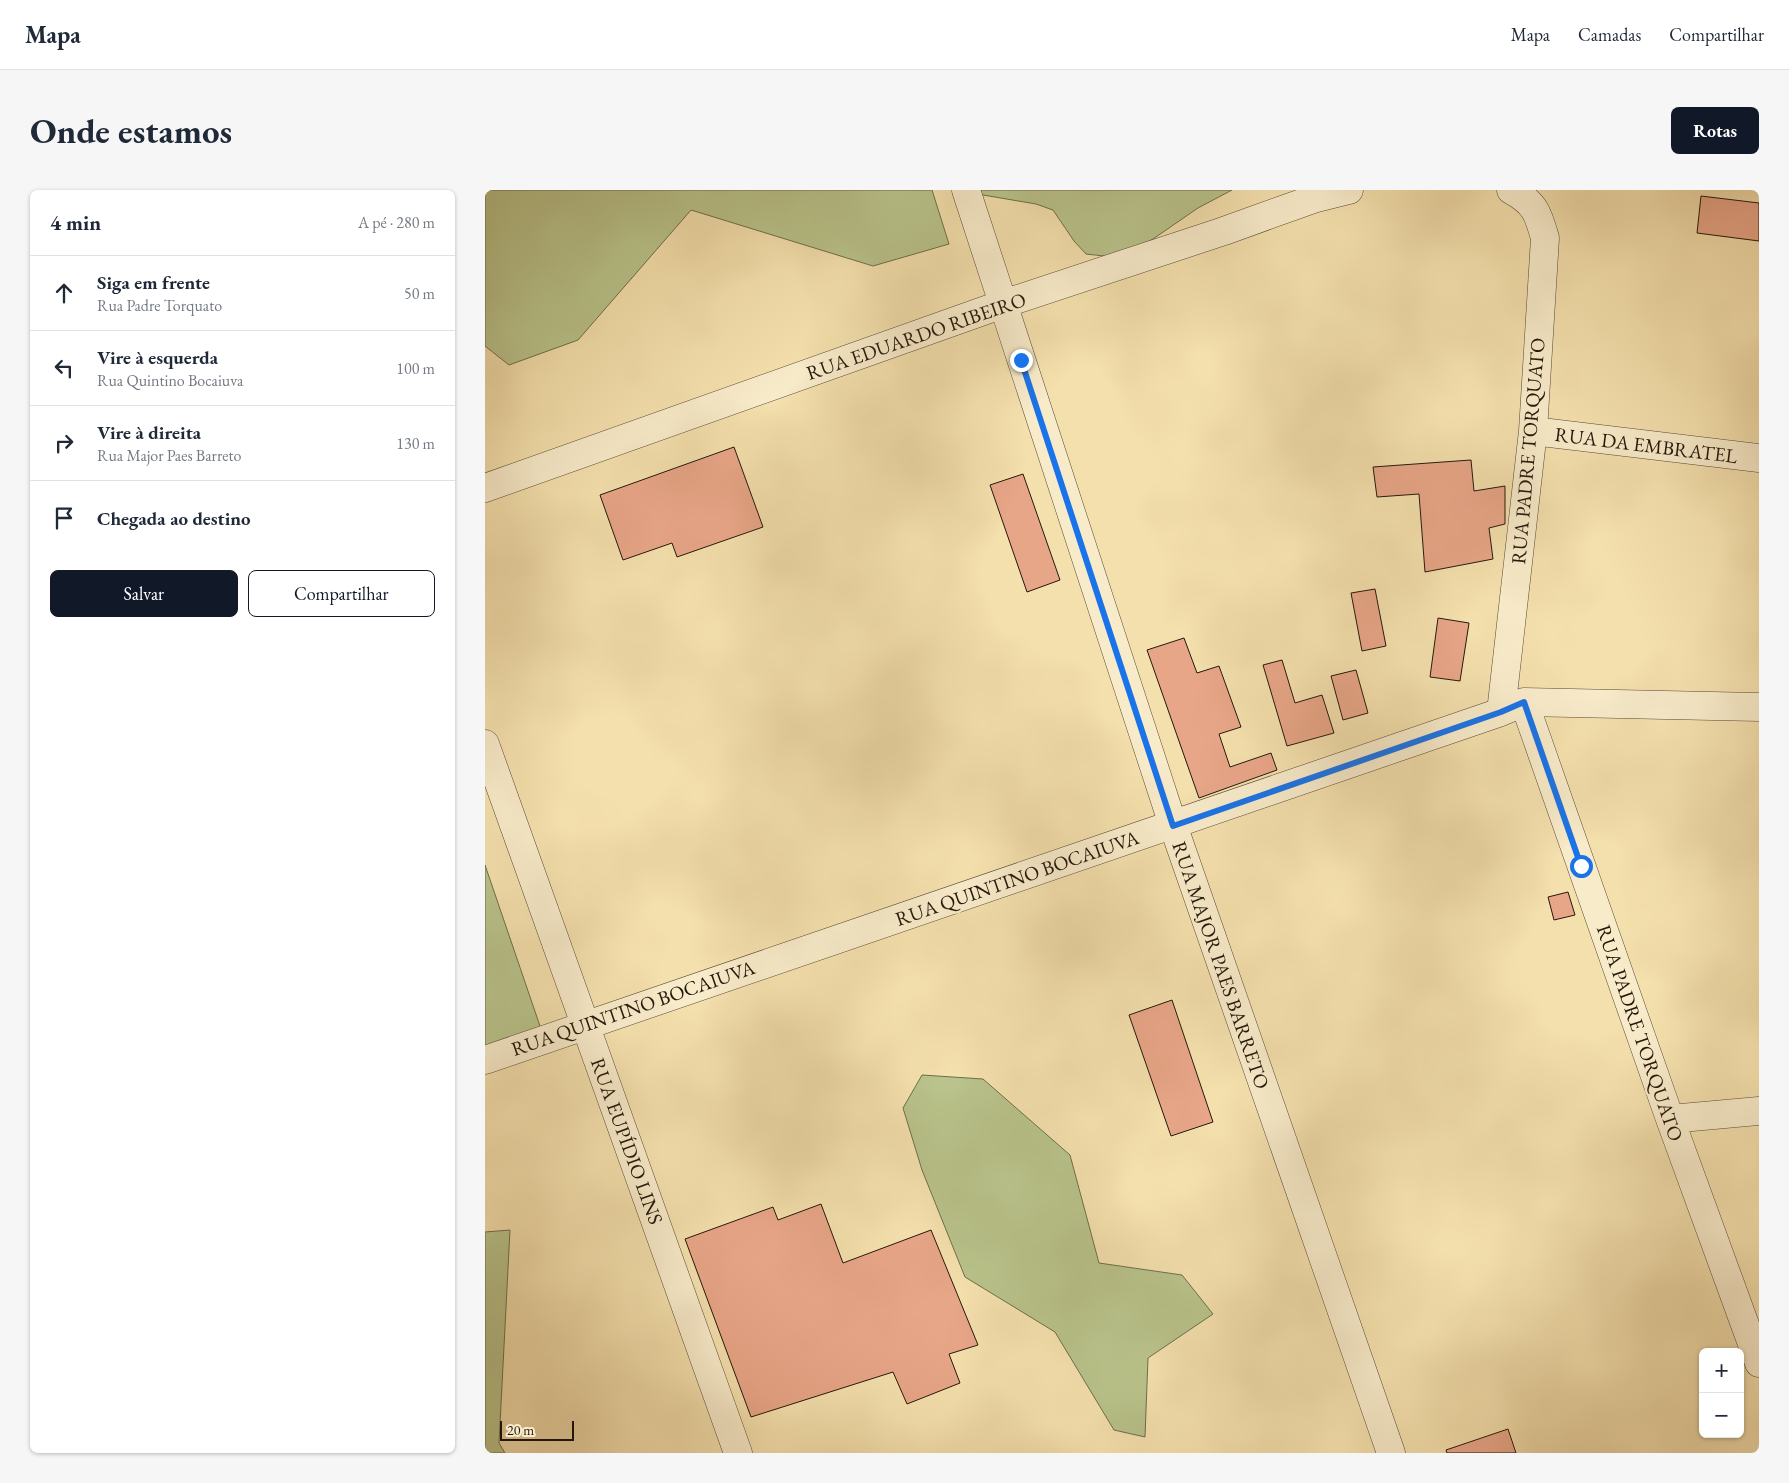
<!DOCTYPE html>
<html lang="pt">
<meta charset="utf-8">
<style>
:root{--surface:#fff;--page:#f6f6f7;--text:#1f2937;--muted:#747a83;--line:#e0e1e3;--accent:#111827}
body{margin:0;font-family:"EB Garamond",serif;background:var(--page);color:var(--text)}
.controls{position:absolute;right:15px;bottom:15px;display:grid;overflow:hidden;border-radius:8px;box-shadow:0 1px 4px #0004}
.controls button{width:45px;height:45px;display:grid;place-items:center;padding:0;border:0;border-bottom:1px solid var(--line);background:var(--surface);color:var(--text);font:25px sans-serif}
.scale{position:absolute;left:15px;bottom:12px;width:74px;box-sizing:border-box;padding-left:5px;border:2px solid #24180c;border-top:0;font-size:14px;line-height:18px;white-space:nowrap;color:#24180c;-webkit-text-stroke:4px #f8ebca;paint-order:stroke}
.stop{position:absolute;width:15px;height:15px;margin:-11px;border:4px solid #1a73e8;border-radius:50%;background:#fff}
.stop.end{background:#1a73e8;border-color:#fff;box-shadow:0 1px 5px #0008}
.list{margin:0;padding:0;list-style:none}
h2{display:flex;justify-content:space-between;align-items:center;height:65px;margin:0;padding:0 20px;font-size:21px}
h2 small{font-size:16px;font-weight:400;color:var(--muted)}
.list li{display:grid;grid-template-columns:32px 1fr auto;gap:15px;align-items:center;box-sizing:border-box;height:75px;padding:0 20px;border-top:1px solid var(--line)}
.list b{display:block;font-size:19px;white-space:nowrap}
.list p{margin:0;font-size:16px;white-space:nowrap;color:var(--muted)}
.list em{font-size:16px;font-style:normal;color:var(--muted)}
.actions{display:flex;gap:10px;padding:15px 20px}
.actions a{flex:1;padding:11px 0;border:1px solid var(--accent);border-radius:8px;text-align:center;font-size:18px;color:var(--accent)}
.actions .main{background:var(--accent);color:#fff}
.icon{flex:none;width:28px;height:28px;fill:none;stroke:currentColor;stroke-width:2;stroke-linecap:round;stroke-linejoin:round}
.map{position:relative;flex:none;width:1274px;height:1263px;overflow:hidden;border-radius:8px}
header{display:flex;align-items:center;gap:30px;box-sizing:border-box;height:70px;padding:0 25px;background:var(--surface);border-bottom:1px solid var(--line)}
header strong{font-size:24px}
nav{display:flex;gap:28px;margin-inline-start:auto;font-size:18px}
.intro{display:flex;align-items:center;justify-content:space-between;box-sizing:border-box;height:120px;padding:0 30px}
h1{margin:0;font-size:35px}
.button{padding:12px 22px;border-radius:8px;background:var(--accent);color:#fff;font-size:18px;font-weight:700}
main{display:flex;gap:30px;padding:0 30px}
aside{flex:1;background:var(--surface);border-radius:8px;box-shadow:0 1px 4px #0004}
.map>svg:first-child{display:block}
.green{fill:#b9c38b;stroke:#6e6e4c}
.building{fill:#e8a688;stroke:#24180c}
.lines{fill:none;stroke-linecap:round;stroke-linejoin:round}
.minor-casing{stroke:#584a34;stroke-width:29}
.minor{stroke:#f8ebca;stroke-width:28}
.route{stroke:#1a73e8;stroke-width:6}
.labels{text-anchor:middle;stroke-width:4.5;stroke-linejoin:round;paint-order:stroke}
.street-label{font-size:20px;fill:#24180c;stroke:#f8ebca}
</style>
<header>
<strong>Mapa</strong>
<nav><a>Mapa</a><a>Camadas</a><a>Compartilhar</a></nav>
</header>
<div class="intro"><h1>Onde estamos</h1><a class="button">Rotas</a></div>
<main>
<aside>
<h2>4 min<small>A pé · 280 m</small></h2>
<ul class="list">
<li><svg class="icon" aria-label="ahead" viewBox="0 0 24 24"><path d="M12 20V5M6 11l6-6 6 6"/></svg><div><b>Siga em frente</b><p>Rua Padre Torquato</p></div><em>50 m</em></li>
<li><svg class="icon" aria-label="left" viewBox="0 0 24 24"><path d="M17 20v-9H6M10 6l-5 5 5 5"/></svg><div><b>Vire à esquerda</b><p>Rua Quintino Bocaiuva</p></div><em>100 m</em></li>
<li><svg class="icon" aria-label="right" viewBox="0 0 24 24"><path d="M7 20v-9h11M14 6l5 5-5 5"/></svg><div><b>Vire à direita</b><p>Rua Major Paes Barreto</p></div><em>130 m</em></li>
<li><svg class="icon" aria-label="arrive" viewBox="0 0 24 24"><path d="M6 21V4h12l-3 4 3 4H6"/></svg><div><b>Chegada ao destino</b></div></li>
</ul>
<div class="actions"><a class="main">Salvar</a><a>Compartilhar</a></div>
</aside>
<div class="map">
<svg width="1274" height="1263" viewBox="0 0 1274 1263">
<rect width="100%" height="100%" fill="#f4e0ad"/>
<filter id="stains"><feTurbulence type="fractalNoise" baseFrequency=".004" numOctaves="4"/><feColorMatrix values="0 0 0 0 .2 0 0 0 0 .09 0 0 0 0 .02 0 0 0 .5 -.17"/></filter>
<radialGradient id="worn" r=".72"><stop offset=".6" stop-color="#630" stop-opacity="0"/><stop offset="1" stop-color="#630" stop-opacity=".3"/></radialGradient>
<path class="green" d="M0 0H447L464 54 388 76 206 20 93 150 24 175 0 156Z
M490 0H747L713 18 668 49 640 64 619 66 601 64 589 51 568 20 551 14 498 5Z
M0 675 56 839 0 858Z
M437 885 498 889 585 965 614 1073 697 1085 728 1124 663 1168 660 1247 629 1240 570 1142 480 1087 437 980 418 918Z
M25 1040 14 1253 20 1263H0V1042Z"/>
<path class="building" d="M1216 6 1274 13V51L1212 43Z
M249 257 278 337 192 367 187 353 138 370 115 305Z
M986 270 989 301 1020 296V334L1004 338 1008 369 940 382 934 304 892 307 888 277Z
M538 284 575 390 542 402 505 295Z
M890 399 901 456 877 461 866 403Z
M953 428 984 433 975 491 945 487Z
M699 448 712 483 734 476 756 537 734 544 745 577 786 563 792 580 714 608 662 460Z
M797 470 810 513 837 505 849 543 802 556 778 475Z
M871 480 883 523 858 530 846 486Z
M1083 702 1090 725 1069 730 1063 707Z
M687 810 728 932 686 946 644 825Z
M336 1014 358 1073 446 1040 493 1155 464 1164 475 1193 422 1214 408 1182 266 1227 200 1049 288 1017 293 1030Z
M1023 1239 1031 1263H962L961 1260Z"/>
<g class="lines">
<g class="minor-casing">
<path id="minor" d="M481 0 688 635 906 1263
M1048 241 1274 268
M0 298 518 114 739 41 828 9 864 0
M1039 512 1185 929 1274 1173
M1016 522 1048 241 1060 48C1053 23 1050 13 1026 0
M0 554 253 1263
M0 870 1016 522 1039 512 1274 517
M1185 929 1274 921"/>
</g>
<use href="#minor" class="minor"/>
</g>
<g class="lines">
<path class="route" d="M536 170 688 636 1016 522 1039 512 1096 676"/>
</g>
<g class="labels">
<g class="street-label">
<text transform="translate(431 146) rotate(-19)" y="7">RUA EDUARDO RIBEIRO</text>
<text transform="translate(1161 255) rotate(7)" y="7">RUA DA EMBRATEL</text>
<text transform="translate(1043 261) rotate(-85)" y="7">RUA PADRE TORQUATO</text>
<text transform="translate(532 688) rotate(-19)" y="7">RUA QUINTINO BOCAIUVA</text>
<text transform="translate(736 775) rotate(71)" y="7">RUA MAJOR PAES BARRETO</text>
<text transform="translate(148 818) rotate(-19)" y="7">RUA QUINTINO BOCAIUVA</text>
<text transform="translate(1155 843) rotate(71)" y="7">RUA PADRE TORQUATO</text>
<text transform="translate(142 951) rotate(70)" y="7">RUA EUPÍDIO LINS</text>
</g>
</g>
<rect width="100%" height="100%" filter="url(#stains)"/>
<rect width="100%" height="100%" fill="url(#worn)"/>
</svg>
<div class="controls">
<button>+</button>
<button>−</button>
</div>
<div class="scale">20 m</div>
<div class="stop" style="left:1096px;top:676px"></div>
<div class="stop end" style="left:536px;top:170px"></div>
</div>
</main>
